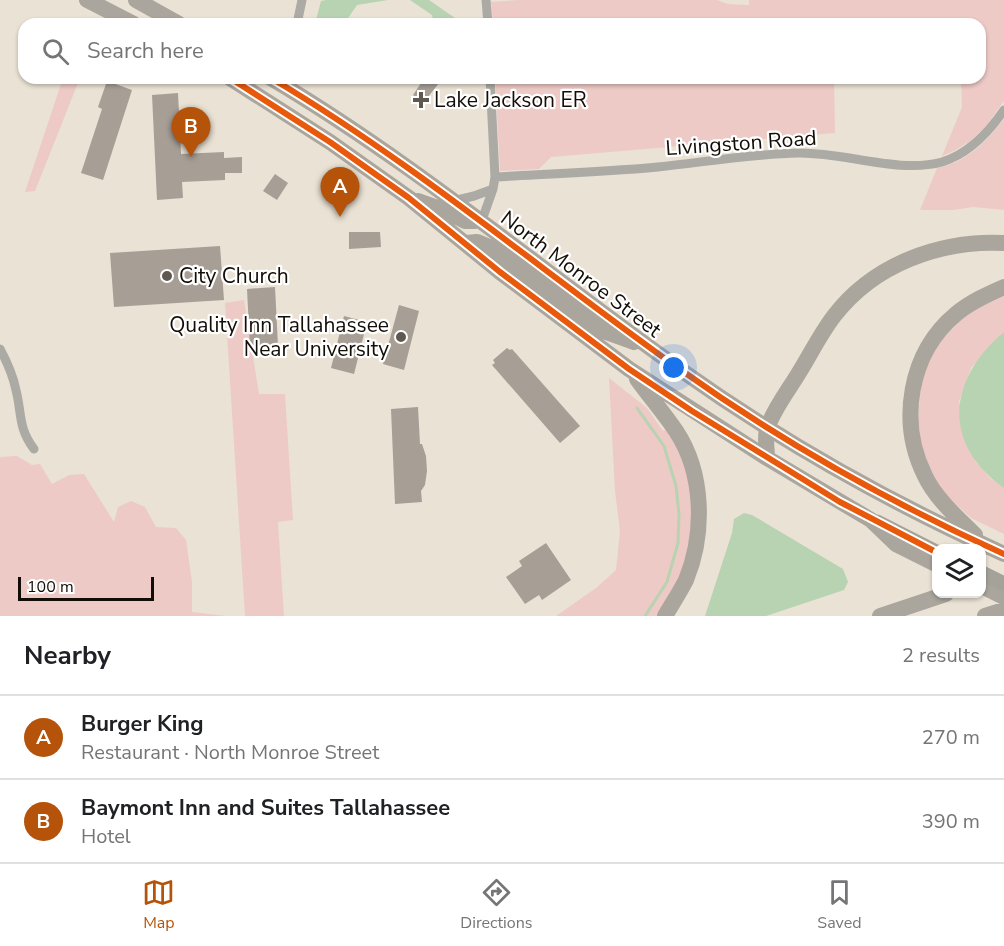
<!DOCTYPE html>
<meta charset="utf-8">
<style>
:root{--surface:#fff;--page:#f6f6f6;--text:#202124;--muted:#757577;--line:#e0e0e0;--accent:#b45309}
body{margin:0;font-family:"Nunito Sans",sans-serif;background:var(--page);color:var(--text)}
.controls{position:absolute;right:18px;bottom:18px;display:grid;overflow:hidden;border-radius:12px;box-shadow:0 2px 4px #0004}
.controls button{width:54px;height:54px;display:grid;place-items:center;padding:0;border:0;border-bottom:2px solid var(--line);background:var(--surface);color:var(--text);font:30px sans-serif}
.scale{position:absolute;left:18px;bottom:15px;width:136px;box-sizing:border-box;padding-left:6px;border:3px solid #120d06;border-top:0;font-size:16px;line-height:21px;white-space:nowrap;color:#120d06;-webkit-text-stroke:4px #fff;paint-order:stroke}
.you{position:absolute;left:674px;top:368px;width:21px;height:21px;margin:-15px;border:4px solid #fff;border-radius:50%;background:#1a73e8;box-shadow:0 0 0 9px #1a73e833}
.badge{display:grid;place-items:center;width:39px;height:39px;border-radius:50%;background:var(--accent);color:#fff;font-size:20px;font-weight:700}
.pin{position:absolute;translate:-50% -50px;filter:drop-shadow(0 2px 3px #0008)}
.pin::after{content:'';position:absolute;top:32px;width:21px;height:18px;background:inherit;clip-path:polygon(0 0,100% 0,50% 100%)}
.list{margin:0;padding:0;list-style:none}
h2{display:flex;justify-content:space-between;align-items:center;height:78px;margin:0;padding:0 24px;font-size:26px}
h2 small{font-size:20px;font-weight:400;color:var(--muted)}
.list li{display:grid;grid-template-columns:39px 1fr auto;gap:18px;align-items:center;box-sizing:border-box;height:84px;padding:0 24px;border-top:2px solid var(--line)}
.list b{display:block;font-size:22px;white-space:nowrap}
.list p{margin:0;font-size:20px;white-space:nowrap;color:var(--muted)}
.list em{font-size:20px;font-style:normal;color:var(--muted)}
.icon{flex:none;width:33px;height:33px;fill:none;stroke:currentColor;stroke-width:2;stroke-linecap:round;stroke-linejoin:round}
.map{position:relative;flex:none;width:1004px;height:616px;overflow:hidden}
.search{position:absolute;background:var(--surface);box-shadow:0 2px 4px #0004;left:18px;right:18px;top:18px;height:66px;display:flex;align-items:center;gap:15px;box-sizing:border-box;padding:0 21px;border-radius:18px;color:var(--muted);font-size:22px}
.sheet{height:246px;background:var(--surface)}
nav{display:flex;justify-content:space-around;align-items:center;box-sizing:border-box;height:84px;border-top:2px solid var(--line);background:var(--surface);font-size:16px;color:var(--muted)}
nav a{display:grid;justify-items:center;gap:3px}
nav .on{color:var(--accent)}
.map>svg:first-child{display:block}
.green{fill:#edcac6}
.water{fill:#b7d3b2}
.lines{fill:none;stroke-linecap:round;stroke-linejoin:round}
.stream{stroke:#b7d3b2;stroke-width:3}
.building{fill:#a79e96}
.street{stroke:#acaaa4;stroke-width:9}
.primary{stroke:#a5a29a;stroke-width:15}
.highway{stroke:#aaa69e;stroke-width:16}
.primary-bridge{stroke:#a5a29a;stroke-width:15}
.cycleway-casing{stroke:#fff;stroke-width:10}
.cycleway{stroke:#e8590c;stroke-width:6}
.poi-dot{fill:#5e584e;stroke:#fff;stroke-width:2}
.labels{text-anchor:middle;stroke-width:4.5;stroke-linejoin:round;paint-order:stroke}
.poi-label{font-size:21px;fill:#120d06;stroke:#fff;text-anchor:start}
.street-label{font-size:21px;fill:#120d06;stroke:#fff}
</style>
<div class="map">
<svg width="1004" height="616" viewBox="0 0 1004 616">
<rect width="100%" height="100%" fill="#eae2d4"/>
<path class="green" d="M521 0H717L728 4 749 5V0H1004V101L986 126 970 141 954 151 942 156 962 107 961 78H980V24H914L901 18H860L855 24H493L491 2Z
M63 78H80L35 191 25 192Z
M495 78H834L835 133 551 157 539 169 500 171Z
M1004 119V210L973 207 953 210H920L937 168C966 163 987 141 1004 119Z
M1004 294V332L971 368 959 401 976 462 990 478 1004 488V534L971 518 944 493 926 462 917 427 922 376 940 341 972 309Z
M244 300 259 394H285L293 520 278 522 284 616H245L225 303Z
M609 378 647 408 663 431 669 427 692 482 691 551 662 616H556L596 588 616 570 620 531 615 491Z
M17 456 32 465 40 464 52 484 69 475 84 474 114 522 118 507 131 501 145 507 156 527 176 528 186 540 192 582V612L226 616H0V457Z"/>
<path class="water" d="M326 0H388L357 5 344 24H315L321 1Z
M410 0H429L455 18V24H434L432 15Z
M1004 332V488C941 443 948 379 1004 332Z
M744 513 752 515 843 569 848 582 844 590 766 616H705L732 533 734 519Z"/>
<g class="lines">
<path class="stream" d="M637 408 664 446 676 486 679 514 678 543 667 582 645 616"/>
</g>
<path class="building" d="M413 78H443L424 102 413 95 421 83Z
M107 81 132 90 103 180 81 173 102 109 98 107Z
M178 93 181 154 224 152V158L242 157V173H225V180L182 182 183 198 157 200 152 95Z
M275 174 288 183 277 200 263 191Z
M349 232H380L381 247 349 249Z
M220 246 224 300 114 307 110 253Z
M275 287 278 346H273V350L257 351V347L250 348 247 289Z
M399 305 419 311 404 370 383 364Z
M344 316 367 322 354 374 331 368Z
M507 348 510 350 512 349 580 426 560 443 492 365 495 363 493 360Z
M418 407 420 444H422L426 456 427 471 425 485 421 491 422 502 395 504 391 409Z
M546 543 571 580 542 600 539 595 525 604 506 577 522 566 519 561Z"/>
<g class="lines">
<path class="street" d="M486 0 488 24
M297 24 302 0
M495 177C549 174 604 172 658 167 705 162 752 154 798 153 845 152 898 174 942 162 968 154 989 132 1004 110
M453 201 474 196 493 189
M482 220 493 189 495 177 490 78
M0 349C7 362 13 376 16 390 22 414 18 428 34 449"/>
<path class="primary" d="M877 522 936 552"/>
<path class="highway" d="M87 0 134 24
M136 0 179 24
M230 78 330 142 409 198 500 272 629 369 767 458 871 520 896 544 936 564
M271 78C416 164 544 273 681 370 782 442 891 503 1004 554
M418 201 446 211 465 221H475
M466 243 477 242 489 247 598 329 634 342
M637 379C650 397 664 413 676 431 704 473 705 534 686 580 680 592 672 604 665 616
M767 458C767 448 764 435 768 426 775 407 790 388 800 371 811 353 821 333 834 316 874 264 940 240 1004 243
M975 535C957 517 936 499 925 476 898 422 909 353 956 314 970 302 988 294 1004 287
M982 586 1004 597
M880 616 946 594
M985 616 1004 610"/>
<path class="primary-bridge" d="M982 573 1004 584"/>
<g class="cycleway-casing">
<path id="cycleway" d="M230 78 330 142 409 198 500 272 629 369 692 411 840 502 936 552
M271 78C416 164 544 273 681 370 782 442 891 503 1004 554"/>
</g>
<use href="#cycleway" class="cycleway"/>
</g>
<g class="poi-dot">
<path d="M418 91h6v6h6v6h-6v6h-6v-6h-6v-6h6z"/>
<circle cx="167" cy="276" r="6"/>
<circle cx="401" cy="337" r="6"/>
</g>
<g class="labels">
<g class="poi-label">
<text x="434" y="107">Lake Jackson ER</text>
<text x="179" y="283">City Church</text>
<text x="389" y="332" text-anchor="end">Quality Inn Tallahassee<tspan x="389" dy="24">Near University</tspan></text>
</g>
<g class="street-label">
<text transform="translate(741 143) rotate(-4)" y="7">Livingston Road</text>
<text transform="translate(581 274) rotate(37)" y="7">North Monroe Street</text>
</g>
</g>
</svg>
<div class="controls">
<button><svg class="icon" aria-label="layers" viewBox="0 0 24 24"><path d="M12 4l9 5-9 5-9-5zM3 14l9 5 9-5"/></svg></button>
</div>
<div class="scale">100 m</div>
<div class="you"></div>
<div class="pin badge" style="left:340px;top:217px">A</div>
<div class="pin badge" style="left:191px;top:157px">B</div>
<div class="search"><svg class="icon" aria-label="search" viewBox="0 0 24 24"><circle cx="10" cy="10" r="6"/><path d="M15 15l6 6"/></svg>Search here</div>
</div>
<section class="sheet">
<h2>Nearby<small>2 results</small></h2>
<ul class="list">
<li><span class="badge">A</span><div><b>Burger King</b><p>Restaurant · North Monroe Street</p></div><em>270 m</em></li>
<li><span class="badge">B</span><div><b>Baymont Inn and Suites Tallahassee</b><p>Hotel</p></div><em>390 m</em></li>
</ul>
</section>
<nav>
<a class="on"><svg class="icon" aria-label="map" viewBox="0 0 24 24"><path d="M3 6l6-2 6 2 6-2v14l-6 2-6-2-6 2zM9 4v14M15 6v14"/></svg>Map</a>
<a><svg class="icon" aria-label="directions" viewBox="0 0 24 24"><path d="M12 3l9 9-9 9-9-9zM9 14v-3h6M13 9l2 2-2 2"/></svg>Directions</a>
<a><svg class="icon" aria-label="saved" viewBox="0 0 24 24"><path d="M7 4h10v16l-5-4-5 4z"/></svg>Saved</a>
</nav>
